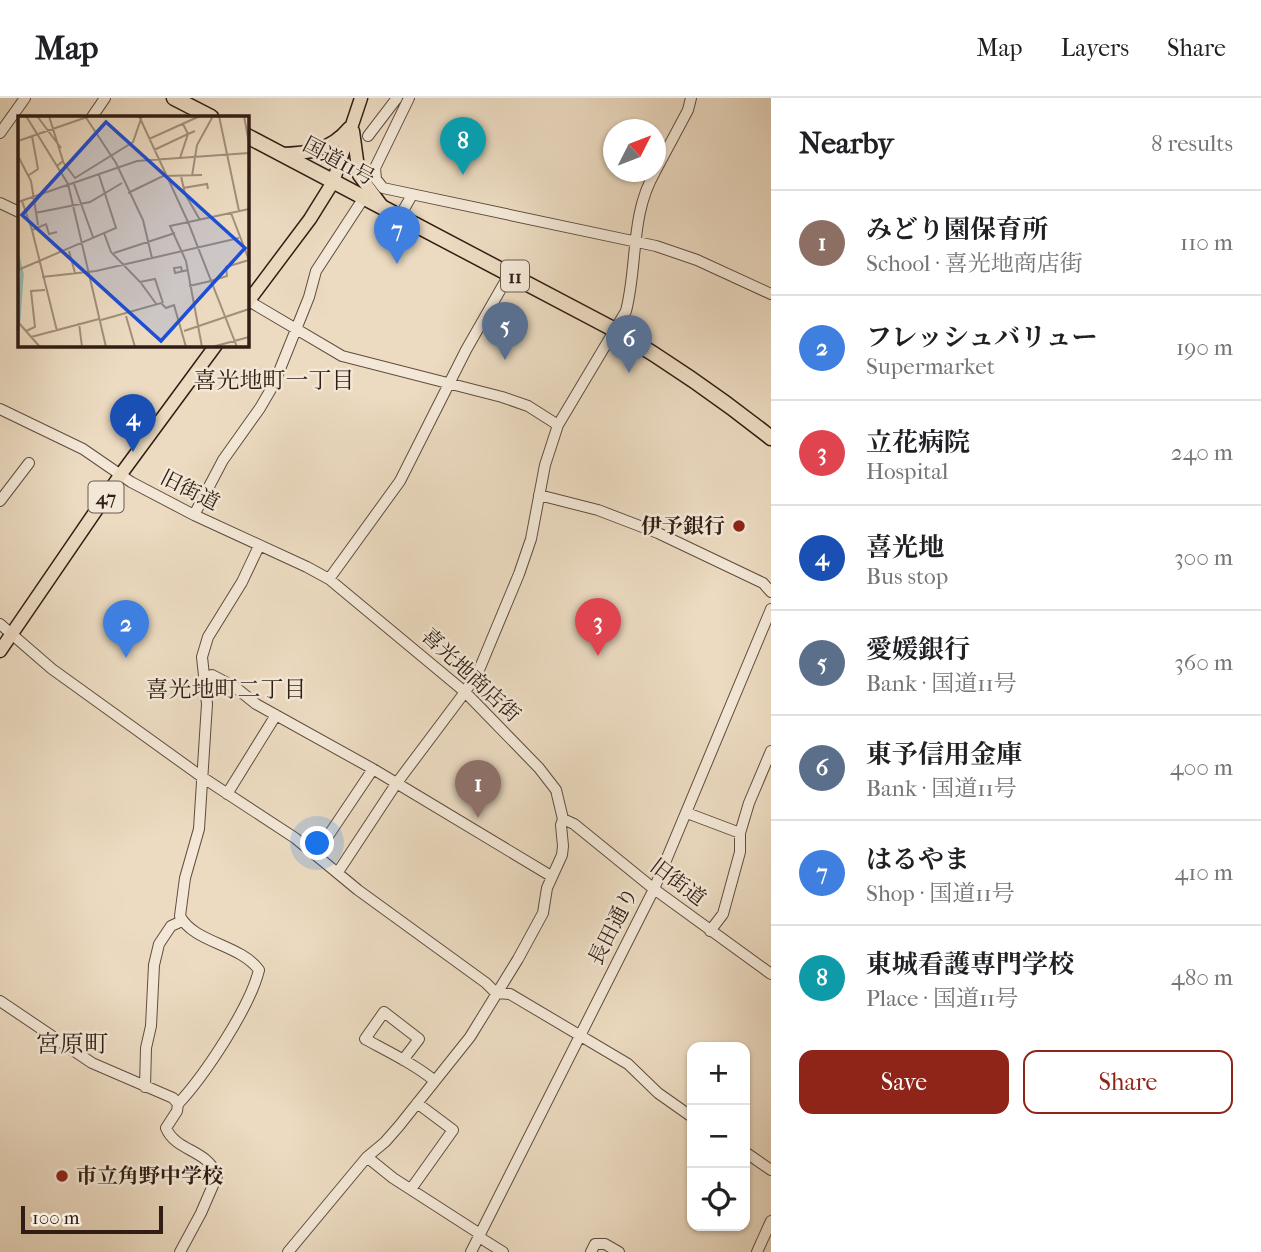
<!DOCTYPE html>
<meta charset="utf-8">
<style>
:root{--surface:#fff;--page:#f6f6f6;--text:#202124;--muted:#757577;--line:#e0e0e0;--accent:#8f2418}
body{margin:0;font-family:"IM FELL French Canon","Noto Serif JP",serif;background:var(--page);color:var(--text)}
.controls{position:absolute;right:21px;bottom:21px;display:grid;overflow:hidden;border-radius:14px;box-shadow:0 2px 5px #0004}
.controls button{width:63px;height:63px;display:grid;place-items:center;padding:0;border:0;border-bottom:2px solid var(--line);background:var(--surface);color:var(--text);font:35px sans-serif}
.compass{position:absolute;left:603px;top:21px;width:63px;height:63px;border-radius:50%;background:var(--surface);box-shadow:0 2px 5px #0004;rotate:48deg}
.scale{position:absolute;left:21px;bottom:18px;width:142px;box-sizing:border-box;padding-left:7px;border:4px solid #311d14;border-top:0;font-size:19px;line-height:24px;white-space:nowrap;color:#311d14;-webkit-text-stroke:5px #f3e8d7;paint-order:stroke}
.you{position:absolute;left:318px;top:746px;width:24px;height:24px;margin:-18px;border:5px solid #fff;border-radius:50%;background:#1a73e8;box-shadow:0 0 0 10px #1a73e833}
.badge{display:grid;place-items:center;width:46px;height:46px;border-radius:50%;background:var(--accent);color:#fff;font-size:23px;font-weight:700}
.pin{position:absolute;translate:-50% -58px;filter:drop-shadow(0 2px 4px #0008)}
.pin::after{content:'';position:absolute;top:37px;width:24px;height:21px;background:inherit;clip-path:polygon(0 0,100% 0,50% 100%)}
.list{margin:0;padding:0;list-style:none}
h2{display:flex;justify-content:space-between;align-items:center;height:91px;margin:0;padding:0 28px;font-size:30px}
h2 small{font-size:23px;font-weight:400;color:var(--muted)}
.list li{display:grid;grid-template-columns:46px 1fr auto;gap:21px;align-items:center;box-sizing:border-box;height:105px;padding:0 28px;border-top:2px solid var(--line)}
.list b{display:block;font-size:26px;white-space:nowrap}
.list p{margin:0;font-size:23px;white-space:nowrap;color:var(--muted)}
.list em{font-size:23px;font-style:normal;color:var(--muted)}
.actions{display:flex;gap:14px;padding:21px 28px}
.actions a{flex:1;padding:16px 0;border:2px solid var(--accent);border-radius:14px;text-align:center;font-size:24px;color:var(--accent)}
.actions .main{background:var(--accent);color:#fff}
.icon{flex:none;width:38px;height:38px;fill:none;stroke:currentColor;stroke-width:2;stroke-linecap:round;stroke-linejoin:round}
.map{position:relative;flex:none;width:771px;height:1154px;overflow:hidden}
header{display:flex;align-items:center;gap:42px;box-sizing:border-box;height:98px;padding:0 35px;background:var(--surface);border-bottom:2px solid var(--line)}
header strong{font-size:33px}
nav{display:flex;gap:38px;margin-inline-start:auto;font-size:24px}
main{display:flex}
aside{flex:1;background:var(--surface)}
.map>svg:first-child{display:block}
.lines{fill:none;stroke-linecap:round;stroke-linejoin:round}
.minor-casing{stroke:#604c3f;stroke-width:12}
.major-casing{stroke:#311d14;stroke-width:15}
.highway-casing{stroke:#311d14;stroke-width:17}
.minor{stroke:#f3e8d7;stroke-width:10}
.major{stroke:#ecdbc1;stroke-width:12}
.highway{stroke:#ecdbc1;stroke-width:14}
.poi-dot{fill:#8f2418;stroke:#f3e8d7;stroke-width:2.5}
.labels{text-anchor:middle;stroke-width:5;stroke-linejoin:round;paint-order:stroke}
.shield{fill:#f3e8d7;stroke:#6b5a4e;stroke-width:2}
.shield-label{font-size:19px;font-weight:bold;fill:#311d14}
.street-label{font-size:21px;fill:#311d14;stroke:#f3e8d7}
.poi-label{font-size:21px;font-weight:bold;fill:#311d14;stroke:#f3e8d7;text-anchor:end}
.neighbourhood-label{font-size:23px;fill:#311d14;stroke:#f3e8d7}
.quarter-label{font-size:24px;fill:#311d14;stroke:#f3e8d7}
.inset-river{fill:none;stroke:#99bbb5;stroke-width:3.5}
.inset-road{fill:none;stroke:#a18f7c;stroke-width:2}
.view{fill:#1d4ed8;fill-opacity:0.15;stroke:#1d4ed8;stroke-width:3.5}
.inset-edge{fill:none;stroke:#311d14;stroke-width:3.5}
</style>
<header>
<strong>Map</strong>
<nav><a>Map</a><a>Layers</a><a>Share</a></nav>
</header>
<main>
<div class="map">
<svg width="771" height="1154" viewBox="0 0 771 1154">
<rect width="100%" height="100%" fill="#ecdbc1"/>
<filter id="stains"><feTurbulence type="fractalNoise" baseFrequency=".00286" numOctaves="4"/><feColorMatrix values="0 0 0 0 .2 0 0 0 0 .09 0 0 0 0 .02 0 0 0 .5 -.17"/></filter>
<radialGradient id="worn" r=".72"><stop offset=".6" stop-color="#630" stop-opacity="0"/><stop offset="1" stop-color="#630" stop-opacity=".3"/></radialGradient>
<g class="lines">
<g class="minor-casing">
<path id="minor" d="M409 0 375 70 376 81 383 90 656 148 697 162 771 196
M92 19 105 0
M0 35 25 0
M368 38 397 0
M656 72 688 12 691 0
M0 105 19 114
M400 118 412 97
M247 202 342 258 502 299 528 308 558 327
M0 311 83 351 131 384 194 417 307 469 329 481 465 594 539 670 556 692 563 721 561 727 563 748 562 757 547 790 543 815 518 861 470 939 399 1028 385 1044 367 1059 288 1154
M539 397 598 412 658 435 763 485 771 494
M0 403 29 365
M194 417 223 362 260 310 274 286 309 199 316 173 363 101
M329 481 400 383 466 252 510 175
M0 526 52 571 202 679 295 740 358 792 486 885 496 895 510 896 628 966 658 995 692 1019
M205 579 212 577 235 589 256 606 373 671 551 778
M227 696 276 617
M687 715 740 735
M563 721 574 726 654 791 771 876
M316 756 373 671
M338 774 396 686 465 594 479 572 519 476 531 441 545 367 558 327 626 213C638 166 630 117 655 74
M710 833 723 816 740 754V735L749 705 771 653
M0 903 92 965 173 1000 178 1006 177 1013 166 1030C176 1054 208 1051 217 1078L201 1115 180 1154
M403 962 419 941 384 914 365 941C389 954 414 966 435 983
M145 989 146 950 151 928 154 867 159 846 171 828 182 823
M178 1006C205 977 250 909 259 872 240 846 194 845 180 818L185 780 199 731 207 606 202 559 208 539 242 484 259 448
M745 1054 771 1072
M367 1059 393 1080 480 1136
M411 1091 453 1032 417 1005
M479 1139 503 1154
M471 1154 654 791 771 511
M591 1154 595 1146H605L619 1154
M757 1154 771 1123"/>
</g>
<g class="major-casing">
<path id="major" d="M353 33 359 77 382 108
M280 56C307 56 331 52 349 30
M247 205 310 121 333 84 361 0
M0 553 121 376 216 247"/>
</g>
<g class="highway-casing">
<path id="highway" d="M174 0 211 19
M247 38 615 232C670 265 721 300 771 340"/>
</g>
<use href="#minor" class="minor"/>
<use href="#major" class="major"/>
<use href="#highway" class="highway"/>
</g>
<g class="poi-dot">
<circle cx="739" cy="428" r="7"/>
<circle cx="62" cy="1078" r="7"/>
</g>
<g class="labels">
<g class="shield">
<rect x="501" y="162.5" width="28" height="31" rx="5"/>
<rect x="88.5" y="383.5" width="35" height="31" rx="5"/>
</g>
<g class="shield-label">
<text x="515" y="185">11</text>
<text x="106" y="406">47</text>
</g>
<g class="street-label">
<text transform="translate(339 63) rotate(28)" y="7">国道11号</text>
<text transform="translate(190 392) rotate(27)" y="7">旧街道</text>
<text transform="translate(471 577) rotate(43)" y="7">喜光地商店街</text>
<text transform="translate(678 784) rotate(37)" y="7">旧街道</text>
<text transform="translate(613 828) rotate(-63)" y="7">長田通り</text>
</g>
<g class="poi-label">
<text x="725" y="435">伊予銀行</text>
<text x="76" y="1085" text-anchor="start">市立角野中学校</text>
</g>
<g class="neighbourhood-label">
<text x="274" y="290">喜光地町一丁目</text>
<text x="226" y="599">喜光地町二丁目</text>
</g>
<g class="quarter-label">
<text x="72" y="954">宮原町</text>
</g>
</g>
<g transform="translate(18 18)">
<rect width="231" height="231" fill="#ecdbc1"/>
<path class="inset-river" d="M0 141 4 158 0 215"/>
<path class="inset-road" d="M8 0 50 68 88 231M19 0 43 32M31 0 45 45 39 50M67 0 98 47 125 104 134 142M121 0 170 106 219 231M201 0 221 95M226 0 231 27M131 23 182 0M0 25 72 0M136 34 170 18 165 8M0 40 13 65 20 109M162 42 170 18 177 15M45 46 57 62 115 26 124 0M11 59 20 53 14 20M163 60 167 78 182 104M174 60 179 29 195 0M56 68 75 121M165 72 189 68 190 73M110 77 145 60 184 59M4 85 14 114M0 86 119 45 231 37M17 97 72 86 104 67M213 97 231 144M39 116 31 118 28 108 14 114 39 215M86 117 93 136 122 166 137 163 145 187M51 135 57 157M96 137 157 117M0 145V198M0 154 98 112 81 59M164 155 163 151 156 152 157 157 170 154M24 161 78 155 221 122M193 165 209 160 208 151 231 144M123 167 139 189M171 170 193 165M108 200 117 231M83 204 143 187 148 192 156 189 168 231M0 206 22 231M61 207 64 231M8 215 17 211 13 175 27 174M166 215 231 193M13 221 81 203M184 231 168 145 152 110 231 93M194 231 231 221"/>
<path class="view" d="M88 6 227 132 143 225 4 99Z"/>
<rect width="231" height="231" class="inset-edge"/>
</g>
<rect width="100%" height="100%" filter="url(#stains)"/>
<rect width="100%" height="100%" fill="url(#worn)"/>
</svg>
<div class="controls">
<button>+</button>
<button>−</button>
<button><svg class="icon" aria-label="locate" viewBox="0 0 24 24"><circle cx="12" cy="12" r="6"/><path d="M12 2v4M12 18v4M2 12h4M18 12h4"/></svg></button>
</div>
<svg class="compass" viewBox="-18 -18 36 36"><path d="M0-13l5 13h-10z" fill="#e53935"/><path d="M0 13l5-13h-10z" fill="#757577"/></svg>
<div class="scale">100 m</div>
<div class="you"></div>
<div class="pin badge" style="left:478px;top:720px;background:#8d6e63">1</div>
<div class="pin badge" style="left:126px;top:560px;background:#3f7fe0">2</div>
<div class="pin badge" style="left:598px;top:558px;background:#e0444e">3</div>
<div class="pin badge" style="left:133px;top:354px;background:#1a4fb4">4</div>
<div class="pin badge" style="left:505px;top:262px;background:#5c6f8a">5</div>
<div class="pin badge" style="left:629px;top:275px;background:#5c6f8a">6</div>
<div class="pin badge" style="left:397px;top:166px;background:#3f7fe0">7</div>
<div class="pin badge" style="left:463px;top:77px;background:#0f9aa8">8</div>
</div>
<aside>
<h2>Nearby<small>8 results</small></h2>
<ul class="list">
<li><span class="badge" style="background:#8d6e63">1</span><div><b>みどり園保育所</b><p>School · 喜光地商店街</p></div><em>110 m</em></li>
<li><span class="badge" style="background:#3f7fe0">2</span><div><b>フレッシュバリュー</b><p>Supermarket</p></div><em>190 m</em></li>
<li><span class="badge" style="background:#e0444e">3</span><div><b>立花病院</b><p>Hospital</p></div><em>240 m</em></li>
<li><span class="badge" style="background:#1a4fb4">4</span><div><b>喜光地</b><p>Bus stop</p></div><em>300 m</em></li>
<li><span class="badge" style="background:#5c6f8a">5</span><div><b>愛媛銀行</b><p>Bank · 国道11号</p></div><em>360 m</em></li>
<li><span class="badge" style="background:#5c6f8a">6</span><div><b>東予信用金庫</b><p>Bank · 国道11号</p></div><em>400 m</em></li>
<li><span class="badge" style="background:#3f7fe0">7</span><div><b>はるやま</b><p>Shop · 国道11号</p></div><em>410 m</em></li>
<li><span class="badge" style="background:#0f9aa8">8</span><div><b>東城看護専門学校</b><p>Place · 国道11号</p></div><em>480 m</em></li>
</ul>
<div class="actions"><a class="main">Save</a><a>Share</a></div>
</aside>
</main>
